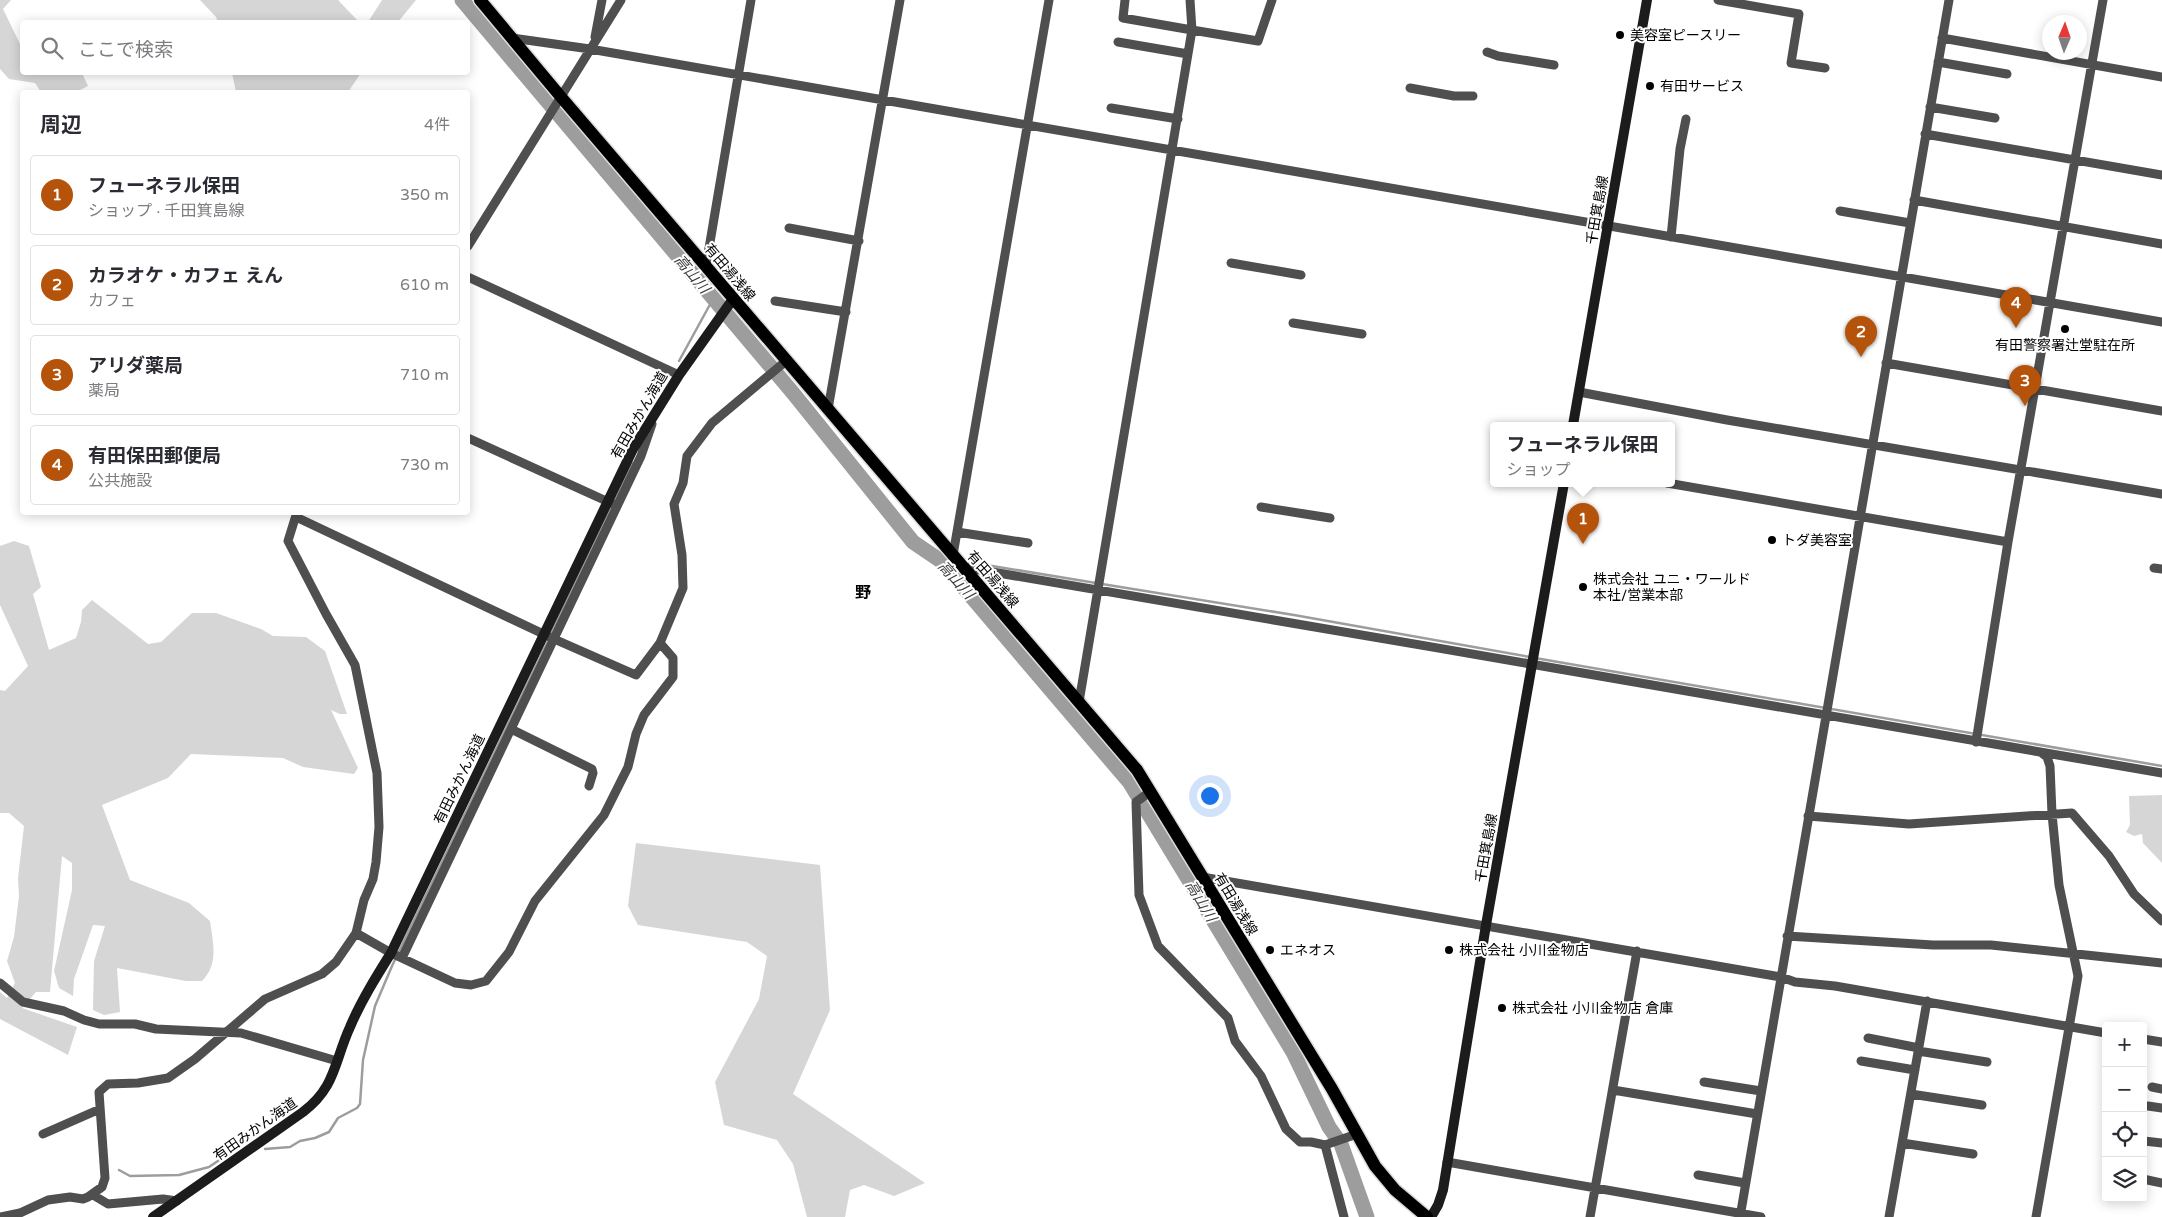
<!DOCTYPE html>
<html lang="ja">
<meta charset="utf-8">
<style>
:root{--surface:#fff;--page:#f2f2f3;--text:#2b2b33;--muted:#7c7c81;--line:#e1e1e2;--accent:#b45309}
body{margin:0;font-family:"Varela Round","Noto Sans JP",sans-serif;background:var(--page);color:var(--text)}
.controls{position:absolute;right:15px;bottom:15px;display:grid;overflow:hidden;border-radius:5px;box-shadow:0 2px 12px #0003}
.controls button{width:45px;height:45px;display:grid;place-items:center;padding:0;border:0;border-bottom:1px solid var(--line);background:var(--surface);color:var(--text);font:25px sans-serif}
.compass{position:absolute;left:2042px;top:15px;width:45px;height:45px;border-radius:50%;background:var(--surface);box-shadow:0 2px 12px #0003;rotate:2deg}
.you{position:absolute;left:1209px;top:795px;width:18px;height:18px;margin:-12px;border:4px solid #fff;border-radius:50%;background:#1a73e8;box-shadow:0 0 0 8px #1a73e833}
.badge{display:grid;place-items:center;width:32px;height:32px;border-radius:50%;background:var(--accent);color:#fff;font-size:16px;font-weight:700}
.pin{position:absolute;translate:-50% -41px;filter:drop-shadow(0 1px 2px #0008)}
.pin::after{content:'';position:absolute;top:26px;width:18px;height:15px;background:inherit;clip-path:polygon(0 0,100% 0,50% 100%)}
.popup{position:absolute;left:1490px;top:422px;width:185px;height:65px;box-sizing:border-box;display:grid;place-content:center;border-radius:5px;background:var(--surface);filter:drop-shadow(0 1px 4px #0005);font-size:16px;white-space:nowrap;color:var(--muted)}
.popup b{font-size:19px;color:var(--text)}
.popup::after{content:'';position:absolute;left:50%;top:100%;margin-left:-10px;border:10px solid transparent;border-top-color:var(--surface)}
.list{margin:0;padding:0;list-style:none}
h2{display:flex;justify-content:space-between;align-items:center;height:65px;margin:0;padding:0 20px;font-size:21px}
h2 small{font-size:16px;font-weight:400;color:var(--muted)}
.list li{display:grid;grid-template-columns:32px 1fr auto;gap:15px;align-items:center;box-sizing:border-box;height:80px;margin:0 10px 10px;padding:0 10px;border:1px solid var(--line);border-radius:5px}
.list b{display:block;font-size:19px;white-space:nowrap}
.list p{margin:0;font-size:16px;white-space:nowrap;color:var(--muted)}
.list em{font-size:16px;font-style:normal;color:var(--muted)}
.icon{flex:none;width:28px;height:28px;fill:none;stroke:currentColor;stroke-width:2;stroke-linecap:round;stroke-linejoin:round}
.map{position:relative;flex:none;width:2162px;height:1217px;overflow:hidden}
.search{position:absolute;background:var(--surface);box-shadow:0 2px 12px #0003;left:20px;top:20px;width:450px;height:55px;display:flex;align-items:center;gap:12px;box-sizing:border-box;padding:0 18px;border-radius:5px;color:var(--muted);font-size:19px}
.panel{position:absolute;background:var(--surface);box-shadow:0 2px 12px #0003;left:20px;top:90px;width:450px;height:425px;border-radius:5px}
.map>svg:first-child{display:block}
.green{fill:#d6d6d6}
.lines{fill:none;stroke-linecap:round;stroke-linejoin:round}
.stream{stroke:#9d9d9d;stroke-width:2.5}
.river{stroke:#9d9d9d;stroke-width:15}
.primary-casing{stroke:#dbdbdb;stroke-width:15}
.street{stroke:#4f4f4f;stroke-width:9}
.secondary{stroke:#1c1c1c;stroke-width:10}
.primary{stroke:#000;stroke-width:12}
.poi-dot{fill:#000;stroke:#fff;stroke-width:2}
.labels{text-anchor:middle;stroke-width:4;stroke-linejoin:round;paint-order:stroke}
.poi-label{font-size:14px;fill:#000;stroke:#fff;text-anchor:start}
.street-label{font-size:14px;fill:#000;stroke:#fff}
.water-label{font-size:15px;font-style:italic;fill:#3e3e3e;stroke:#fff}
.quarter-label{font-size:16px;font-weight:bold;fill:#000;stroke:#fff}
</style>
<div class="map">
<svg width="2162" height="1217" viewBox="0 0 2162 1217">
<rect width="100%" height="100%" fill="#fff"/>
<path class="green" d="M0 0H11L3 9 22 48V72L82 73 88 86 76 92H41L35 83 9 79 0 69Z
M200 0H338L359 22H218L216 17Z
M382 0H416L398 22H368Z
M232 73V72L361 73 348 92H236Z
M14 541 29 546 41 587 33 594 49 650 76 638 81 622 82 610 92 600 148 644 161 642 192 613H216L261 629 273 636 306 637 325 651 347 714H340L331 710 358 768 354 774 303 767 283 758 191 754 168 778 102 805 130 880 189 903 210 921C213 943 219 964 202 981H186L117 968 120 1012 104 1015 93 1010 94 961 105 926 93 925 74 979 73 996 59 988 54 971 72 890V863L62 856 50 992H36L22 1008 77 1027 68 1055 0 1019V992L7 998 15 983 7 961 14 937 19 896 18 878 24 826 9 813H0V690L5 691 28 666 0 605V546Z
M2162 795V863L2143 843 2142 834 2134 836 2126 832 2130 825 2129 796Z
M636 843 820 865 830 1010 793 1094 925 1183 894 1196 864 1185 850 1190 845 1217H807L793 1164 777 1140 724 1125 715 1082 759 999 767 956 747 942 638 925 628 906Z"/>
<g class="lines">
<path class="stream" d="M679 361 713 299
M941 561H947
M968 562 1096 583
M1102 584 1294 615 1530 657
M551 634 632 463
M1535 658 2162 766
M265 1149 290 1147 300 1141 315 1138 329 1132 338 1118 357 1108 360 1104 363 1060 375 1006 392 966 549 639
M119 1170 130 1176 179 1175 209 1167 240 1146"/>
<path class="river" d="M462 0 793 393 913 542 941 561 1130 783 1293 1052 1329 1127 1341 1144 1367 1217"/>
<g class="primary-casing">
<path id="primary" d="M480 0 561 97 1137 770 1332 1089 1375 1166 1395 1190 1427 1217"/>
</g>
<path class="street" d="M1125 0 1123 18 1192 30 1190 0
M1718 0 1799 14 1791 63 1825 68
M595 37 602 0
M512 38 590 49 2162 322
M1942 38 2162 77
M1118 42 1188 54
M1487 52 1498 56 1554 65
M1938 62 2007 74
M1410 88 1454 96H1473
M1930 107 1995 118
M1111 108 1178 119
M1925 134 2162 175
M1914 200 2162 244
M1840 211 1910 223
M789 228 859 241
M1671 237 1680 149 1686 119
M468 246 621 0
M1231 263 1301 275
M706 266 751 0
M468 277 679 375
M775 301 846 312
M1293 323 1362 334
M1886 363 2162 411
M1579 392 1727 420 2162 494
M828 409 900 0
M468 438 613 504
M1667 483 2008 542
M1261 507 1330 518
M296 517 554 639 636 675 660 643 683 588 682 555 674 504 683 483 687 456 712 423 786 361
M957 532 1028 543
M953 555 1049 0
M963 567C1363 634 1762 705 2162 773
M2154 568 2162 569
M1079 702 1192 30 1258 41 1272 0
M511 729 592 769 593 773 589 786
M1976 742 2008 542 2103 0
M1151 791 1136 802 1139 895 1158 946 1228 1018 1235 1041 1261 1076 1286 1129 1300 1142H1311L1325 1145 1357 1134
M1808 816 1909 824 2072 813 2109 856 2134 894 2162 921
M1202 877 1781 977 1795 982 1835 986 2106 1033
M356 933 391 953 455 983 471 985 486 981 509 952 535 901 604 815 628 767 636 734 644 715 673 677V658L660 643
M1787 936 1933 945H1991L2162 963
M402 958 641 456 652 424
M0 983 23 1002 64 1011 84 1020 99 1024H135L156 1029 241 1033 337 1061
M1868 1038 1919 1048
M2143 1039 2162 1042
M1918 1051 1987 1062
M1861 1061 1915 1070
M1704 1082 1761 1091
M2152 1087 2162 1089
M1613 1090 1757 1114
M1911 1094 1982 1105
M2148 1106 2162 1108
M43 1134 100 1109
M2144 1141 2162 1143
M1902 1143 1973 1154
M1325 1145 1344 1217
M1447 1162 1761 1217
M1698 1175 1745 1183
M2143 1179 2162 1183
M93 1195 108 1204 163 1199 177 1201
M0 1217 20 1213 48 1200 70 1197 83 1199 88 1197 102 1187 105 1178 99 1092 108 1084 138 1083 168 1078 195 1059 265 999 322 974 336 962 356 933 364 900 373 879 376 862 379 827 377 773 355 665 326 614 288 541 297 512
M1590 1217 1637 951
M1740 1217 1949 0
M1889 1217 1927 1001
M2036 1217 2078 976 2059 885 2052 814 2050 766 2047 757 2043 754"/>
<path class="secondary" d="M1573 425 1647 0
M153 1217 303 1112C336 1087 334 1062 350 1027 361 1001 376 977 391 953L633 449 679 375 733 299
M1431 1217 1438 1205 1443 1190 1486 925 1564 483"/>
<use href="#primary" class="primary"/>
</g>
<g class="poi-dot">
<circle cx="1620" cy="35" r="5"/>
<circle cx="1650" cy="86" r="5"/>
<circle cx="2065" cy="329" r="5"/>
<circle cx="1772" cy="540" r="5"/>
<circle cx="1583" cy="587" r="5"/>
<circle cx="1270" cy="950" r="5"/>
<circle cx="1449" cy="950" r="5"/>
<circle cx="1502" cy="1008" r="5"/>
</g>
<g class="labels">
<g class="poi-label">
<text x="1630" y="40">美容室ピースリー</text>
<text x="1660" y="91">有田サービス</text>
<text x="2065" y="350" text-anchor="middle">有田警察署辻堂駐在所</text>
<text x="1782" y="545">トダ美容室</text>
<text x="1593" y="584">株式会社 ユニ・ワールド<tspan x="1593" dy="16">本社/営業本部</tspan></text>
<text x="1280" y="955">エネオス</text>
<text x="1459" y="955">株式会社 小川金物店</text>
<text x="1512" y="1013">株式会社 小川金物店 倉庫</text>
</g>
<g class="street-label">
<text transform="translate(1597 210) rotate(-80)" y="5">千田箕島線</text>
<text transform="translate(730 272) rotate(50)" y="5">有田湯浅線</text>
<text transform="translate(639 415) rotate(-60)" y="5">有田みかん海道</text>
<text transform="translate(993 579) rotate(49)" y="5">有田湯浅線</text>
<text transform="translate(459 779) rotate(-64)" y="5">有田みかん海道</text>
<text transform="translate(1486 848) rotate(-80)" y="5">千田箕島線</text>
<text transform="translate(1236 904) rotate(59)" y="5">有田湯浅線</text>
<text transform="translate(255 1129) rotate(-35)" y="5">有田みかん海道</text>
</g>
<g class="water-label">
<text transform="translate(692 274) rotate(50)" y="5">高山川</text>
<text transform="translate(956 580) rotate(48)" y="5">高山川</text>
<text transform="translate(1201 901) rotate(59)" y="5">高山川</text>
</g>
<g class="quarter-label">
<text x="863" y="598">野</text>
</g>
</g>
</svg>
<div class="controls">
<button>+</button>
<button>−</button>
<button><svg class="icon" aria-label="locate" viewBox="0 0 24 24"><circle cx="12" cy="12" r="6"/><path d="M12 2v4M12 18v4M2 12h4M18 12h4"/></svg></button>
<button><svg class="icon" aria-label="layers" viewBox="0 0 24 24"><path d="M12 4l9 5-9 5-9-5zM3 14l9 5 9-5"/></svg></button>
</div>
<svg class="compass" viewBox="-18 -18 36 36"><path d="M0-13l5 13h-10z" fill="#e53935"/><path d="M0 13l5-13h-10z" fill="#7c7c81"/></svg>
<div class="you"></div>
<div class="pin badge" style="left:1583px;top:544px">1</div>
<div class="popup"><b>フューネラル保田</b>ショップ</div>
<div class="pin badge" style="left:1861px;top:357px">2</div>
<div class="pin badge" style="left:2025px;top:406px">3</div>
<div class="pin badge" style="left:2016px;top:328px">4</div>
<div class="search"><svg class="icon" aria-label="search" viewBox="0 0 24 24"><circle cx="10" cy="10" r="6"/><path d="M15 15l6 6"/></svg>ここで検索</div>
<section class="panel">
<h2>周辺<small>4件</small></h2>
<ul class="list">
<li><span class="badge">1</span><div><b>フューネラル保田</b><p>ショップ · 千田箕島線</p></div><em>350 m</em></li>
<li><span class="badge">2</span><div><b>カラオケ・カフェ えん</b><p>カフェ</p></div><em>610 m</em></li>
<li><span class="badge">3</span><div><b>アリダ薬局</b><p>薬局</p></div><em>710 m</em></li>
<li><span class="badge">4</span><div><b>有田保田郵便局</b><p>公共施設</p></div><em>730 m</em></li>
</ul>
</section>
</div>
